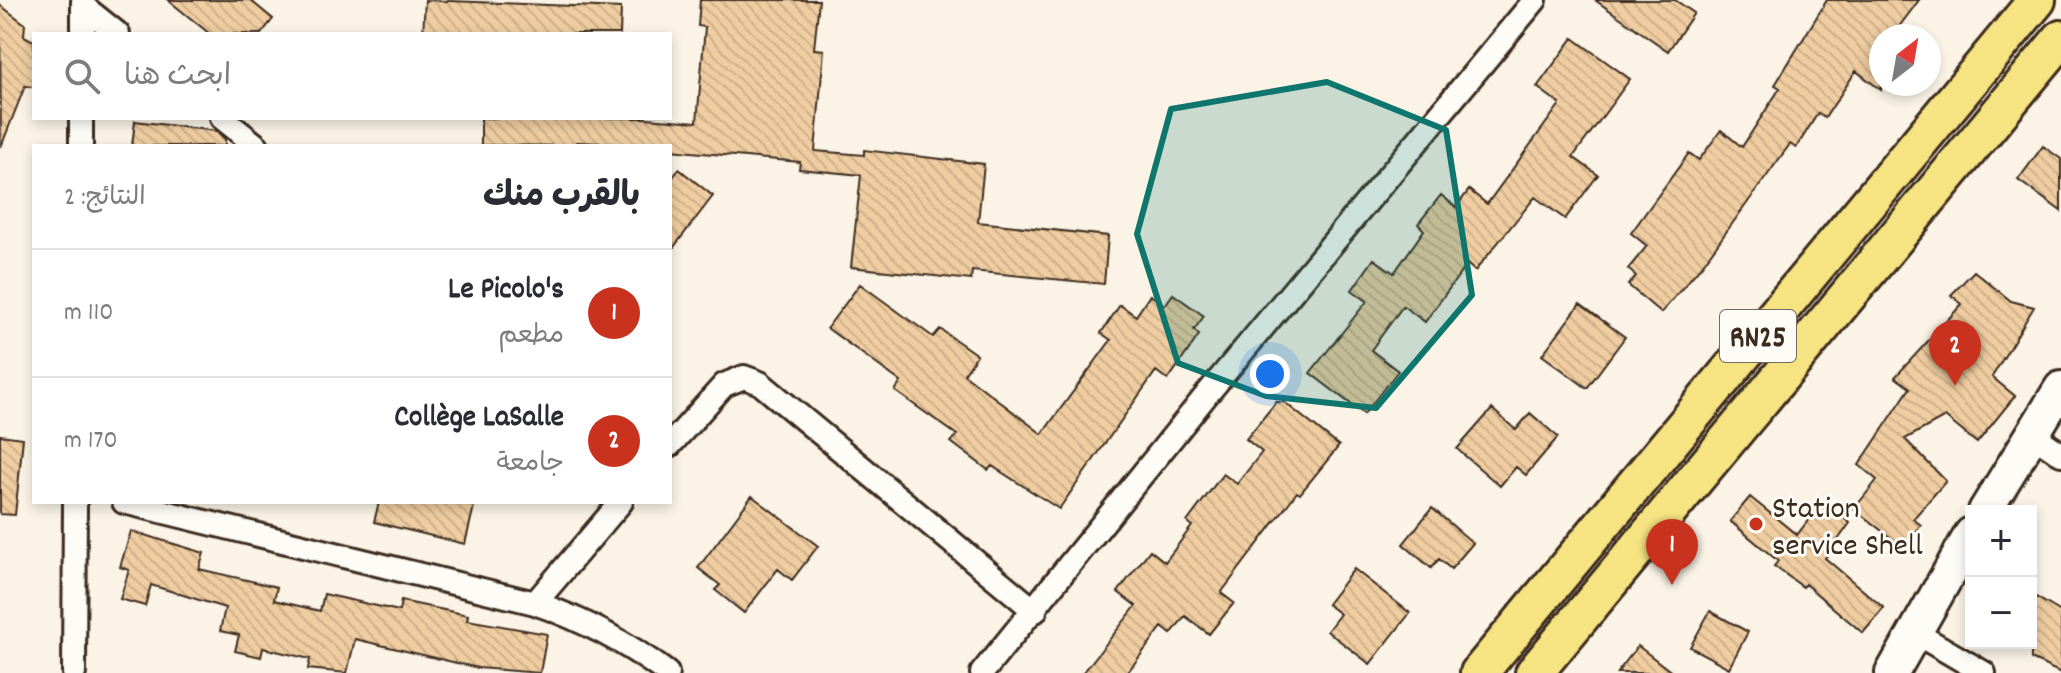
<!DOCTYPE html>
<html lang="ar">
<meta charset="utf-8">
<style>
:root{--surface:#fff;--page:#f7f7f7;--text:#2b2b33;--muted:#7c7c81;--line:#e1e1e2;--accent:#c8321e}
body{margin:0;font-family:Dekko,"Playpen Sans Arabic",sans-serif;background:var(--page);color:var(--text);direction:rtl}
.controls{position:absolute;right:24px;bottom:24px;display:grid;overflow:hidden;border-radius:0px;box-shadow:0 4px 12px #0003}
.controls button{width:72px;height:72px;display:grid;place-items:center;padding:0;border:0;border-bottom:2px solid var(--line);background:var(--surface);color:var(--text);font:40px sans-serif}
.compass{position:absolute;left:1869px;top:24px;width:72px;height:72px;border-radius:50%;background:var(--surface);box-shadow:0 4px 12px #0003;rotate:31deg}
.you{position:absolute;left:1270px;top:374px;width:28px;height:28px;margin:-20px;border:6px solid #fff;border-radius:50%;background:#1a73e8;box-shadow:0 0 0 12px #1a73e833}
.badge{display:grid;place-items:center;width:52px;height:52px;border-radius:50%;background:var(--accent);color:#fff;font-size:26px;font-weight:700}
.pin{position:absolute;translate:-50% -66px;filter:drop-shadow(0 2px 4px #0008)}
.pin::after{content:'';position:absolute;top:42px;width:28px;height:24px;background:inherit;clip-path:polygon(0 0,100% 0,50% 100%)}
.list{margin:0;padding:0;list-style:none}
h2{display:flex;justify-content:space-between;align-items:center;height:104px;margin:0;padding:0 32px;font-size:34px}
h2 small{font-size:26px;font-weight:400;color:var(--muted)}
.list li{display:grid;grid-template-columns:52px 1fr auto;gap:24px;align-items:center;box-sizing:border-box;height:128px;padding:0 32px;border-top:2px solid var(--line)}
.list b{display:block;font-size:30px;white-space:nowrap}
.list p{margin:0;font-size:26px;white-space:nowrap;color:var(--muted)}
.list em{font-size:26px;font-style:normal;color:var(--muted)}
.icon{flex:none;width:44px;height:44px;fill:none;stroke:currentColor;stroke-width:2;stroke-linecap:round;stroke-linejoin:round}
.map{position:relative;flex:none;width:2061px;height:673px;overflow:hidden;direction:ltr}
.search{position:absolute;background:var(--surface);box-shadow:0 4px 12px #0003;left:32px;top:32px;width:640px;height:88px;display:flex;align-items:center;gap:20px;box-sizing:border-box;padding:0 28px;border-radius:0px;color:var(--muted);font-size:30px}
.panel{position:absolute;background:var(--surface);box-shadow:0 4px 12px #0003;left:32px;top:144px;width:640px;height:360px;border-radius:0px;direction:rtl}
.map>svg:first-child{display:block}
.building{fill:url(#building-back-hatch);stroke:#3b2a1e;stroke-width:2}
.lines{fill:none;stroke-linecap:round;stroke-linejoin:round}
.minor-casing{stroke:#3b2a1e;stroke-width:28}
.secondary-casing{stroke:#3b2a1e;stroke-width:38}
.primary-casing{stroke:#3b2a1e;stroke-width:42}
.minor{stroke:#fdfcf7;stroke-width:22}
.secondary{stroke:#fdfcf7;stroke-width:32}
.primary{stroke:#f6e381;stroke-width:36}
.marked{fill:#0f766e;fill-opacity:0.2;stroke:#0f766e;stroke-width:6;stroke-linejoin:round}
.poi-dot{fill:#c8321e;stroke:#fdfcf7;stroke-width:3}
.labels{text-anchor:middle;stroke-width:6;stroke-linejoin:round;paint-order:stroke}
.shield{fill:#fdfcf7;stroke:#75695f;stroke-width:2}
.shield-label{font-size:30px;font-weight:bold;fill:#3b2a1e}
.poi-label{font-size:32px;fill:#3b2a1e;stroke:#fdfcf7;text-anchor:start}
</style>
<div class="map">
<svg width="2061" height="673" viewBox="0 0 2061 673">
<defs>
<pattern id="building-back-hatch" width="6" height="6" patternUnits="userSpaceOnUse" patternTransform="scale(2)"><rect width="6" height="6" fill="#efcda1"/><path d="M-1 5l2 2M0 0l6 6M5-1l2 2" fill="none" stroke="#ceb08a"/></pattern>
</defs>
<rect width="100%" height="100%" fill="#faf3e6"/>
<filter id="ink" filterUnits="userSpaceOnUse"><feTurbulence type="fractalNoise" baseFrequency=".0125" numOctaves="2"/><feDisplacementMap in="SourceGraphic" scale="16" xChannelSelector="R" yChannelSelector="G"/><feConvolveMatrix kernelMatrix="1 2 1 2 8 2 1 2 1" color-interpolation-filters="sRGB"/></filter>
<g filter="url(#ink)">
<path class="building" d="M168 0H250L273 19 261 34H210Z
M425 0 621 8 620 34H423Z
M700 0H819L814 49 824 50 815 151 864 155V150L984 164 978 222 1108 236 1104 284 972 271 971 280 851 267 861 175 799 169 800 162 670 150V146L577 142V146L481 145V118H646L697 122 705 27 698 26Z
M1595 0H1675L1694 13 1668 51Z
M1827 0H1919L1892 36H1881V90L1856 71 1825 118 1818 113 1796 148 1790 144 1703 264 1661 313 1628 285 1636 276 1628 269 1647 246 1631 233 1689 153 1699 160 1721 130 1742 147 1780 88 1775 85Z
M0 5 25 24 24 36 34 41V87L25 86 1 147Z
M1573 38 1630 79 1573 157 1598 175 1565 219 1535 197 1475 271 1467 264 1425 322 1403 306 1371 350 1398 371 1364 414 1310 373 1367 301 1352 290 1374 259 1394 273 1424 230 1418 224 1441 195 1456 207 1469 190 1487 204 1560 104 1537 87Z
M135 121 216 131 225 139V146H132Z
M2043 146 2061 159V211L2018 180Z
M679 169 713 196 670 252V181Z
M1974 271 2011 301 2034 307 1992 377 2015 396 1977 443 1945 417 1905 439 1946 481 1913 519 1921 525 1904 548 1854 509 1877 480 1859 465 1910 388 1895 377 1962 304 1951 295Z
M860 284 933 337 940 329 977 355 964 374 1042 434 1111 340 1101 333 1120 305 1136 316 1150 295 1165 305 1173 294 1204 316 1194 330 1199 335 1168 380 1156 371 1059 509 992 466 988 470 951 442 957 435 895 391 901 382 827 328Z
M1580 304 1625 337 1587 388 1542 355Z
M1276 402H1284L1339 446 1300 494 1297 492 1221 593 1234 603 1209 634 1185 616 1171 634 1162 627 1127 673H1083L1136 606 1118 592 1150 550 1165 562 1192 526 1187 522 1223 474 1237 484 1262 452 1246 439Z
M1492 409 1516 430 1530 413 1558 437 1526 475 1516 467 1500 486 1457 449Z
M0 435 23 438 15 515 0 514Z
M752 496 818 546 792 580 778 569 744 613 715 590 720 585 698 568Z
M1750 497 1797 535 1822 502 1850 523 1825 558 1884 608 1863 633 1805 584 1803 587 1774 566 1778 561 1730 521Z
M379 502H475L465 544 374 522Z
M1432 508 1473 543 1451 569 1439 559 1431 568 1403 544Z
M131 531 204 553 199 569 277 587 274 600 320 611 324 594 399 611 401 601 468 615 467 620 547 634 540 673 478 668 355 639 347 673 308 669 310 659 263 648 261 657 235 651 239 635 220 631 225 608 151 585 145 606 120 599 129 570 120 567Z
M1354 569 1410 613 1370 664 1327 631 1340 614 1327 604Z
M2031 594 2061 612V673L2031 659Z
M1710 611 1748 632 1729 668 1690 647Z
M1638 646 1673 673H1617Z"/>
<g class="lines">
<g class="minor-casing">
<path id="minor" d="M83 6 118 34
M83 34V0
M222 118 257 146
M81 146V118
M2032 434 2061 454
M670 445 724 385 744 377 760 383 1035 611
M124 502 535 603C584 620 626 642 667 673
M535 603 621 502
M1914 632 1984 673
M74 673 75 502
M982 673 1208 393 1535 0"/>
</g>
<g class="secondary-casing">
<path id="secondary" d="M1985 511 2061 388
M1892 673 1971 534"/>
</g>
<g class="primary-casing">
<path id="primary" d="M1479 673 2037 0
M1534 673 2061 39"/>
</g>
<use href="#minor" class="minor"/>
<use href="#secondary" class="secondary"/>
<use href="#primary" class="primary"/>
</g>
</g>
<path class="marked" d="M1327 82 1446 130 1472 295 1376 408 1266 396 1178 363 1137 234 1171 109Z"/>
<circle class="poi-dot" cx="1756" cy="524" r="8"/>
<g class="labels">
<rect class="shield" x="1720" y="310" width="76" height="52" rx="6"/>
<g class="shield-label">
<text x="1758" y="346">RN25</text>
</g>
<g class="poi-label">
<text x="1772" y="517">Station<tspan x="1772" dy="37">service Shell</tspan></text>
</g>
</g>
</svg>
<div class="controls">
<button>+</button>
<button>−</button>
</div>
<svg class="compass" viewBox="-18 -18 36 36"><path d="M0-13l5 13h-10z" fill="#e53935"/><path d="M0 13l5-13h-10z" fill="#7c7c81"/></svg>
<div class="you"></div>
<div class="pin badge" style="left:1672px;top:585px">1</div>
<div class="pin badge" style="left:1955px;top:386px">2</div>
<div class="search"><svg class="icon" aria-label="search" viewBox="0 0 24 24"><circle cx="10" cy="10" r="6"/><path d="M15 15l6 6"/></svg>ابحث هنا</div>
<section class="panel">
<h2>بالقرب منك<small>النتائج: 2</small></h2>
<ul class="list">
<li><span class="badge">1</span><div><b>Le Picolo's</b><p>مطعم</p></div><em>110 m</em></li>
<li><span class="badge">2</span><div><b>Collège LaSalle</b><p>جامعة</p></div><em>170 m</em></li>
</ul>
</section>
</div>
